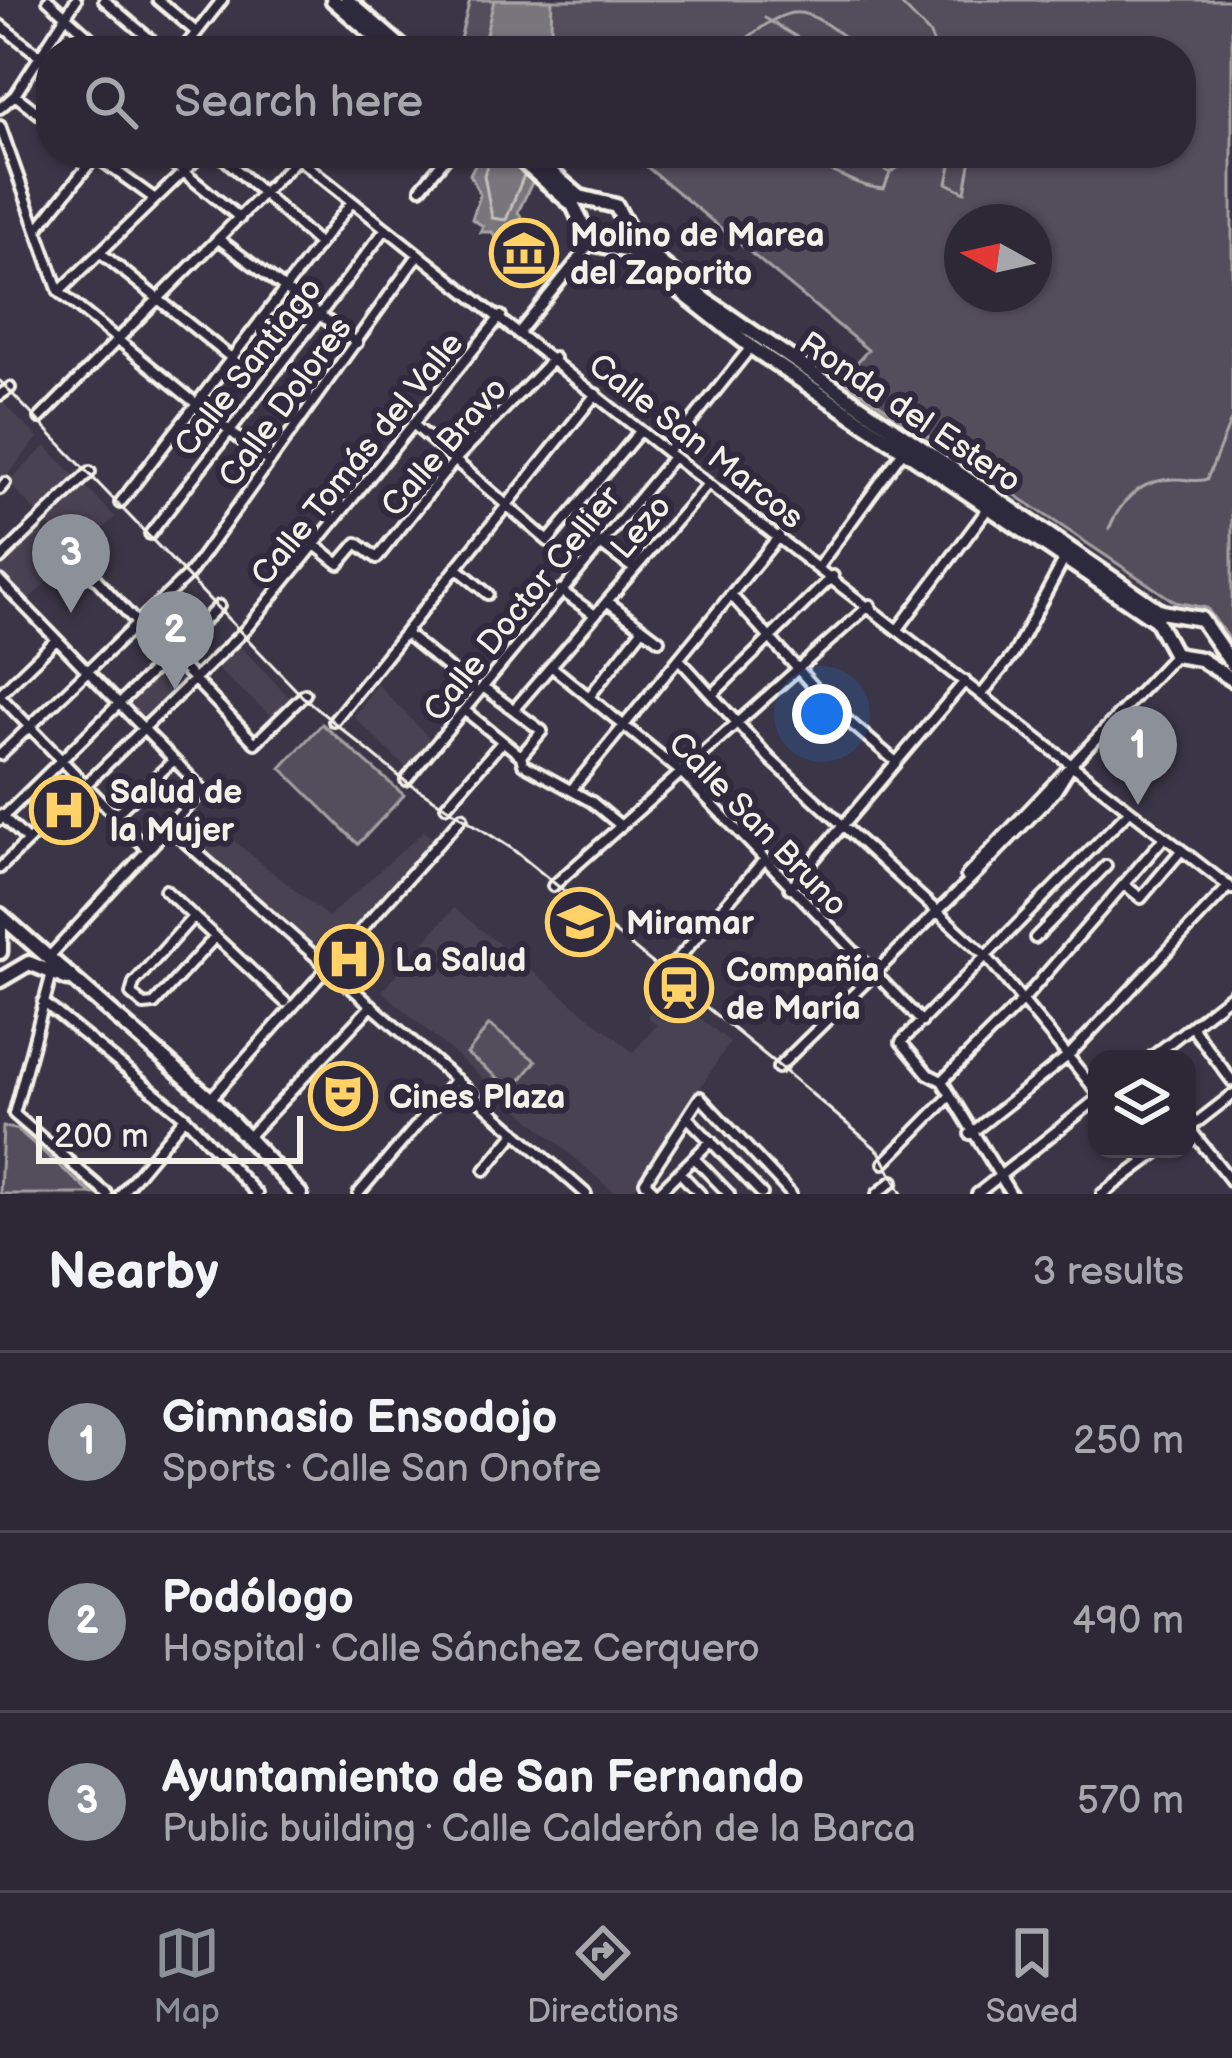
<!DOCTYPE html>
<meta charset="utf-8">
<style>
:root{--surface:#2c2835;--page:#34303d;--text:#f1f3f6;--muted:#a6a6ad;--line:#484450;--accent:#8c9099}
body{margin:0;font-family:"Balsamiq Sans",sans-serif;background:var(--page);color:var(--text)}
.controls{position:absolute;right:36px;bottom:36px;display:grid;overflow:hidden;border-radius:24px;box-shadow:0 3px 9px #0004}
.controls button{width:108px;height:108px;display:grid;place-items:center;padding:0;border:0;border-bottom:3px solid var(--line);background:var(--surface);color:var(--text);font:60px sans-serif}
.compass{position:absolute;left:944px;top:204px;width:108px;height:108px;border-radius:50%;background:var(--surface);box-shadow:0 3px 9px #0004;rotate:278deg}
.scale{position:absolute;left:36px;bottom:30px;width:267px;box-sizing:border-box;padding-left:12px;border:6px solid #f4f1e8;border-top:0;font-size:33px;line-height:42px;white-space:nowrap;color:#f4f1e8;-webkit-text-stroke:9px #2f2a3d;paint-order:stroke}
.you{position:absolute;left:822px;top:714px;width:42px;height:42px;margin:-30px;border:9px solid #fff;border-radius:50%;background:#1a73e8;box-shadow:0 0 0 18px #1a73e833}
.badge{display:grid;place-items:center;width:78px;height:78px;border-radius:50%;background:var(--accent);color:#fff;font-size:39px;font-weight:700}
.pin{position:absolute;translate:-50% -99px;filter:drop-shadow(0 3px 6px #0008)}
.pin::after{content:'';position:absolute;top:63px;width:42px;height:36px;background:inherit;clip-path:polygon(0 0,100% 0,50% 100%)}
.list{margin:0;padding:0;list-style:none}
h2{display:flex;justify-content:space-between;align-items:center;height:156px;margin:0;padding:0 48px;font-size:51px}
h2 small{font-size:39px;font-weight:400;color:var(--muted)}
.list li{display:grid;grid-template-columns:78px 1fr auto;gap:36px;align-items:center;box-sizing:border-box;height:180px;padding:0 48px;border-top:3px solid var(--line)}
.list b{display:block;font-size:45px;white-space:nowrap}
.list p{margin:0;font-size:39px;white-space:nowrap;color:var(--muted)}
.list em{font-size:39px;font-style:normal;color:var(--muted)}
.icon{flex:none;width:66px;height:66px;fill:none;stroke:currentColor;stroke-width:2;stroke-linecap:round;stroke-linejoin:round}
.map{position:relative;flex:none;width:1232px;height:1194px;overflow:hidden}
.search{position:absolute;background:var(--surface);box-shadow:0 3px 9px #0004;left:36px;right:36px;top:36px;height:132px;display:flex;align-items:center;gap:30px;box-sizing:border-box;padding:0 42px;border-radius:48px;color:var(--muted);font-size:45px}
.sheet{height:696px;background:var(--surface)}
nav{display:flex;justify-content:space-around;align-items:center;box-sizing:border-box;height:168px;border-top:3px solid var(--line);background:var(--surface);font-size:33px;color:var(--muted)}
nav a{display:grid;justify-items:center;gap:6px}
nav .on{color:var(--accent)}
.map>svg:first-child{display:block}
.built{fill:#484352}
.green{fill:#534e5c;stroke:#a4a0a2;stroke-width:3;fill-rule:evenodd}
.water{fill:#78747b;stroke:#aaa6a7;stroke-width:3}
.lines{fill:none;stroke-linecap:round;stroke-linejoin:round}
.shore{stroke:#c2bfbc;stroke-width:3}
.stream{stroke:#aaa6a7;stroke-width:3}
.street-casing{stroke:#f4f1e8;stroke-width:16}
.secondary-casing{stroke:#f4f1e8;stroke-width:21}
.street{stroke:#2f2a3d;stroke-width:8}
.secondary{stroke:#2f2a3d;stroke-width:12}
.tram{stroke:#f4f1e8;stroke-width:3}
.labels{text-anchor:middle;stroke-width:12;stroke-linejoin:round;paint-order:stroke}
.poi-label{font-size:33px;font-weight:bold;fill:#f4f1e8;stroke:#2f2a3d;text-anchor:start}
.street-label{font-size:33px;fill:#f4f1e8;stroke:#2f2a3d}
</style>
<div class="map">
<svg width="1232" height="1194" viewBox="0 0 1232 1194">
<rect width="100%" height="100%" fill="#3b3647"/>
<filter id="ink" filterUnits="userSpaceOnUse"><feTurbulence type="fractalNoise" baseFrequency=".00833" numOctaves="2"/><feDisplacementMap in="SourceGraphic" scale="24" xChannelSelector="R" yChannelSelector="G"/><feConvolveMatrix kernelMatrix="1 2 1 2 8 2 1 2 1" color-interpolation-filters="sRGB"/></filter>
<g filter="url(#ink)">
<path class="built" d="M0 400 38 438 4 479 0 477Z
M46 446 77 478 39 515 8 482Z
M83 484 115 517 77 554 45 521Z
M39 527 70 560 26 602 0 576V565Z
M236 642 291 699 273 717 212 665Z
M168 661 187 680 143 723 124 703Z
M377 684 432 741 408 770 354 717Z
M192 807 328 917 424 831 435 842 333 956H321L180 830V819Z
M454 908 633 1052 657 1025 647 1016 650 1012 659 1019 675 998 730 1042 631 1194H616L382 991Z"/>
<path class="green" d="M470 0H1232V644L1207 608 1175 602 842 379 868 350 630 153H1181V51H457ZM962 222H1034V294H962Z
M322 724 404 795 358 844 281 768Z
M489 1025 536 1061 513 1090 467 1054Z
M3 1127 17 1129 92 1194H0Z"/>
<path class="water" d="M494 0H552L550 51H482Z
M481 153H546L518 212 552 262 522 281 492 232H480L483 226 472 219 480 195 470 174Z"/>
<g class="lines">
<path class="shore" d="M491 153 484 175 492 218 506 220 524 175"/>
<path class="stream" d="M897 0 929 33 937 51
M765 18 820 51
M551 31 593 33 635 51
M730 51C797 0 796 0 863 51
M855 153 890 173 903 164
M894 153 903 164 915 153
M954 153 947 183 965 192 972 153
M796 155C826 165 853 187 884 189L890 173
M1109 529C1121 500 1142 478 1177 479 1190 479 1195 483 1207 479L1232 418"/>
<g class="street-casing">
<path id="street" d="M48 0 105 51
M104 0 164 51
M158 0 196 32
M0 25 51 65
M182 51 222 0
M15 95 51 123
M0 108 15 95 76 0
M0 126 59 292 268 462
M91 153 155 199
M160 153 240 218
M218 153 319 244
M291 153 667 452 1232 889
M421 188 450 153
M39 227 98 153
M220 240 357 343
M101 253 235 361
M59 292 203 153
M520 331 591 243
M0 395 10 388
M40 418 303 153
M414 425 548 541 640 431
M667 452 751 347
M0 489 5 483
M120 503 351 203
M150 534 385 230
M599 543 634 569
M315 545 339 564 357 543 377 558 455 460 554 358
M0 559 90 472
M78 559 136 622
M819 566 903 451
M458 569 488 594
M0 581 203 790 49 957
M560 590 595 615
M731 595 833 708 895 761
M607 601 659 640
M140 623 255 743 305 694
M898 629 989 507
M405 633 478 693
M679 659 770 759 987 957 1097 1092
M552 667 682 773 922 1022
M0 694 56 640
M713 694 833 576
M982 694 1013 655 1065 558
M0 696 147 849
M589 697 643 628
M515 708 708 484
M464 710 521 756 542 731 483 687
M334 721 596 394
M0 755 190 573 418 255
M521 756 523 764 592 802 621 826
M406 780 673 457
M572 789 779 536
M446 806 502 742
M1 815 27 840
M115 815 173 761
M0 820 219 606
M169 828 586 1194
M0 868 246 629 501 316
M966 876 1175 655
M1125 885 1141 898 1180 852
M553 886 870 605
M790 888 965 681
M165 890 285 1002
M193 917 134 983 131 994 144 1005 154 1004 215 937
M1035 938 1106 866
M52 973 14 1114 107 1194
M663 976 764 860
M43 1002 185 1117 257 1194
M1191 1026 1232 1081
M1149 1059 1232 994
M778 1068 980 870 1056 791 1071 767
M942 1081 928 1074 901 1042 1128 812
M942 1081 1024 999 1163 839
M942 1081 1011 1194
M211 1098 462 817
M687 1117 762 1194
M1189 1128 1232 1182
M1187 1130 1232 1095
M970 1134 1069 1055 1229 886
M248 1137 372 1005
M711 1141 657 1194 645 1182 700 1097 791 1194
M1135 1149 1144 1162
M694 1158 729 1194
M884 1163 949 1097
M485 1170 516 1132
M679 1172 700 1194
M121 1194 185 1117
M358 1194 456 1079
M877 1194 893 1181
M977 1194 1097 1099
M1102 1194 1162 1149"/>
</g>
<g class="secondary-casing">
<path id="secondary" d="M333 0 392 51
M347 0 406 51
M513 153 573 205 591 243 630 251 751 347 1156 620 1175 655 1200 659 1232 679
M528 153 580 197 616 206 636 243 706 300 1161 612 1201 619 1232 664
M0 915 210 1099 300 1194
M0 924V952
M0 980 29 963 68 979"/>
</g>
<use href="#street" class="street"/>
<use href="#secondary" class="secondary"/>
<path class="tram" d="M0 381 303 697 405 781 511 848 780 1067 879 1151 902 1194"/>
</g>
</g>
<defs>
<g id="museum-ring" transform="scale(3.45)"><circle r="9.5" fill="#2f2a3d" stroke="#ffd166" stroke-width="1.5"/><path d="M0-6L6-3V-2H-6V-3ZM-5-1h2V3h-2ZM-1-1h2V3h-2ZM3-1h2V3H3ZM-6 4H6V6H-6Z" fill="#ffd166"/></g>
<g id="hospital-ring" transform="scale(3.45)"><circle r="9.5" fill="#2f2a3d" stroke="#ffd166" stroke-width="1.5"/><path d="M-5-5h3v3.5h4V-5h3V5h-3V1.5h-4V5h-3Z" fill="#ffd166"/></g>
<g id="school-ring" transform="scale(3.45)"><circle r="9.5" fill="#2f2a3d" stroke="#ffd166" stroke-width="1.5"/><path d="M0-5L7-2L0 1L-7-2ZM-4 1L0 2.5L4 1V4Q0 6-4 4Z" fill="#ffd166"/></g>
<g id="station-ring" transform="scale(3.45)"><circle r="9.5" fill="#2f2a3d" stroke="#ffd166" stroke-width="1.5"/><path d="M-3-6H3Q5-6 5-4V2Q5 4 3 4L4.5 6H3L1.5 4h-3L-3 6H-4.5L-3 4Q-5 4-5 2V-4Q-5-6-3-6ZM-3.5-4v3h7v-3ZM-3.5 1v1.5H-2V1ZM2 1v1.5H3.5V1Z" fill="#ffd166"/></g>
<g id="theatre-ring" transform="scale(3.45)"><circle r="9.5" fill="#2f2a3d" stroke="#ffd166" stroke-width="1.5"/><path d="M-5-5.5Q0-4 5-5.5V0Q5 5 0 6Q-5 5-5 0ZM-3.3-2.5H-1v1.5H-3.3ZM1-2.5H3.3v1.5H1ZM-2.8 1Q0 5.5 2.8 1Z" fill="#ffd166"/></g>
</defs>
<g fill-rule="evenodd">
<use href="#museum-ring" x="524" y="253"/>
<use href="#hospital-ring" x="64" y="810"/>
<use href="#school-ring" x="580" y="922"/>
<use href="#hospital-ring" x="349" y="959"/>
<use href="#station-ring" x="679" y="988"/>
<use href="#theatre-ring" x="343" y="1096"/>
</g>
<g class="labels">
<g class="poi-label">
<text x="570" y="246">Molino de Marea<tspan x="570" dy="38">del Zaporito</tspan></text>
<text x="110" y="803">Salud de<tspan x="110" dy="38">la Mujer</tspan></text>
<text x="626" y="934">Miramar</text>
<text x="395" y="971">La Salud</text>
<text x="726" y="981">Compañía<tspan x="726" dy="38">de María</tspan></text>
<text x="389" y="1108">Cines Plaza</text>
</g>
<g class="street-label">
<text transform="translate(247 366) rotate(-52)" y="12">Calle Santiago</text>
<text transform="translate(284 401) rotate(-54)" y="12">Calle Dolores</text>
<text transform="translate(911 411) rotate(34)" y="12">Ronda del Estero</text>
<text transform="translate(697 440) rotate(38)" y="12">Calle San Marcos</text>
<text transform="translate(443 446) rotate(-49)" y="12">Calle Bravo</text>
<text transform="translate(356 458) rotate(-51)" y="12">Calle Tomás del Valle</text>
<text transform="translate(640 526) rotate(-49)" y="12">Lezo</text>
<text transform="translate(521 603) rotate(-51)" y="12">Calle Doctor Cellier</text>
<text transform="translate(759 823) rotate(46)" y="12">Calle San Bruno</text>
</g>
</g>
</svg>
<div class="controls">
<button><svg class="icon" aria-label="layers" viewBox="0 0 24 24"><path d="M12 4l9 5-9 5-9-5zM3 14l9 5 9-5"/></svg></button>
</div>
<svg class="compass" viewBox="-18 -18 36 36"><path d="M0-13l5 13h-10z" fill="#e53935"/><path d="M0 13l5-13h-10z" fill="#a6a6ad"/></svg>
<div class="scale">200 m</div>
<div class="you"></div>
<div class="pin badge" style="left:1138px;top:805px">1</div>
<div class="pin badge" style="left:175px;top:690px">2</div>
<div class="pin badge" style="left:71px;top:613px">3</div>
<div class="search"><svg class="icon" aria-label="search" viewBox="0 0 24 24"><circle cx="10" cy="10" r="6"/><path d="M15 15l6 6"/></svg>Search here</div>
</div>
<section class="sheet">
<h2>Nearby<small>3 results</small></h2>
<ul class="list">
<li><span class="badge">1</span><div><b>Gimnasio Ensodojo</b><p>Sports · Calle San Onofre</p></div><em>250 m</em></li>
<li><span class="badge">2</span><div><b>Podólogo</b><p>Hospital · Calle Sánchez Cerquero</p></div><em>490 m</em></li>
<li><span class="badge">3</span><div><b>Ayuntamiento de San Fernando</b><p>Public building · Calle Calderón de la Barca</p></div><em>570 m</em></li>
</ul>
</section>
<nav>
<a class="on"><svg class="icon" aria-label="map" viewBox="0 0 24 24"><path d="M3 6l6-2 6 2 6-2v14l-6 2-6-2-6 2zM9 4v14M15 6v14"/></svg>Map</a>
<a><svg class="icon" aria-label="directions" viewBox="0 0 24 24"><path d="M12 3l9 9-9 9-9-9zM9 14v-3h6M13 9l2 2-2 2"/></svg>Directions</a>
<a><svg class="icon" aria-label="saved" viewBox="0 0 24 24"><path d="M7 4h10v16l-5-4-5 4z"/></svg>Saved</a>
</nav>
